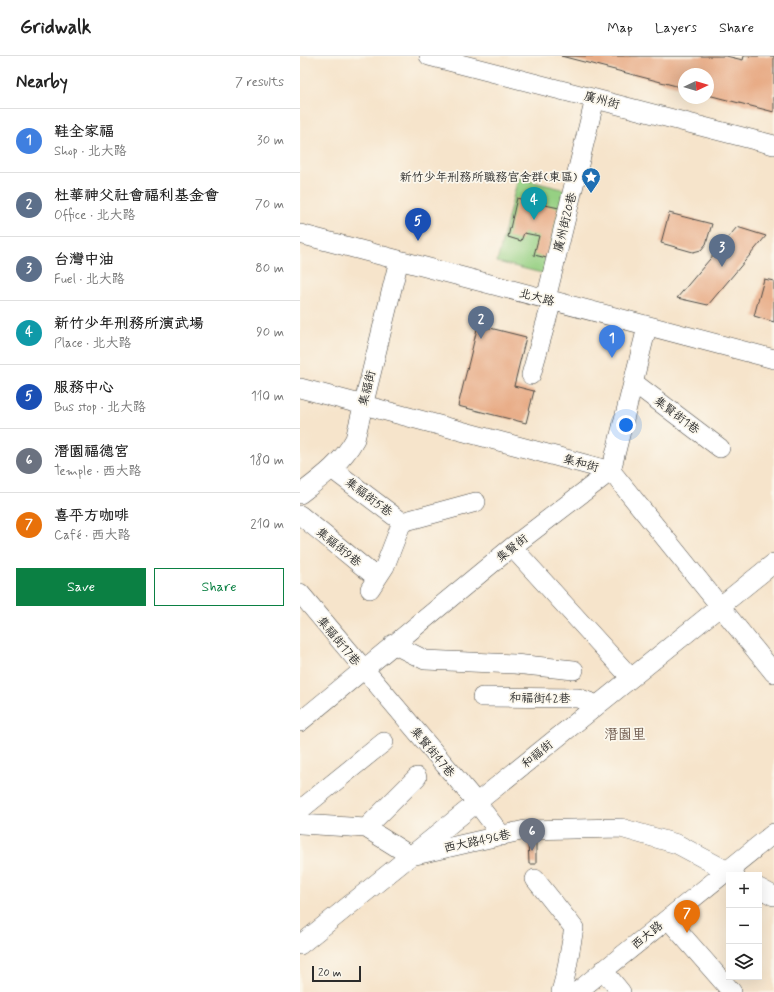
<!DOCTYPE html>
<meta charset="utf-8">
<style>
:root{--surface:#fff;--page:#f2f2f2;--text:#222;--muted:#767676;--line:#e0e0e0;--accent:#0b8043}
body{margin:0;font-family:Mynerve,"LXGW WenKai TC",sans-serif;background:var(--page);color:var(--text)}
.controls{position:absolute;right:12px;bottom:12px;display:grid;overflow:hidden;border-radius:0px;box-shadow:0 4px 16px #0002}
.controls button{width:36px;height:36px;display:grid;place-items:center;padding:0;border:0;border-bottom:1px solid var(--line);background:var(--surface);color:var(--text);font:20px sans-serif}
.compass{position:absolute;left:378px;top:12px;width:36px;height:36px;border-radius:50%;background:var(--surface);box-shadow:0 4px 16px #0002;rotate:86deg}
.scale{position:absolute;left:12px;bottom:10px;width:49px;box-sizing:border-box;padding-left:4px;border:2px solid #2b2b2b;border-top:0;font-size:11px;line-height:14px;white-space:nowrap;color:#2b2b2b;-webkit-text-stroke:3px #fbf7ec;paint-order:stroke}
.you{position:absolute;left:326px;top:369px;width:14px;height:14px;margin:-10px;border:3px solid #fff;border-radius:50%;background:#1a73e8;box-shadow:0 0 0 6px #1a73e833}
.badge{display:grid;place-items:center;width:26px;height:26px;border-radius:50%;background:var(--accent);color:#fff;font-size:13px;font-weight:700}
.pin{position:absolute;translate:-50% -33px;filter:drop-shadow(0 1px 2px #0008)}
.pin::after{content:'';position:absolute;top:21px;width:14px;height:12px;background:inherit;clip-path:polygon(0 0,100% 0,50% 100%)}
.list{margin:0;padding:0;list-style:none}
h2{display:flex;justify-content:space-between;align-items:center;height:52px;margin:0;padding:0 16px;font-size:17px}
h2 small{font-size:13px;font-weight:400;color:var(--muted)}
.list li{display:grid;grid-template-columns:26px 1fr auto;gap:12px;align-items:center;box-sizing:border-box;height:64px;padding:0 16px;border-top:1px solid var(--line)}
.list b{display:block;font-size:15px;white-space:nowrap}
.list p{margin:0;font-size:13px;white-space:nowrap;color:var(--muted)}
.list em{font-size:13px;font-style:normal;color:var(--muted)}
.actions{display:flex;gap:8px;padding:12px 16px}
.actions a{flex:1;padding:9px 0;border:1px solid var(--accent);border-radius:0px;text-align:center;font-size:14px;color:var(--accent)}
.actions .main{background:var(--accent);color:#fff}
.icon{flex:none;width:22px;height:22px;fill:none;stroke:currentColor;stroke-width:2;stroke-linecap:round;stroke-linejoin:round}
.map{position:relative;flex:none;width:474px;height:936px;overflow:hidden}
header{display:flex;align-items:center;gap:24px;box-sizing:border-box;height:56px;padding:0 20px;background:var(--surface);border-bottom:1px solid var(--line)}
header strong{font-size:19px}
nav{display:flex;gap:22px;margin-inline-start:auto;font-size:14px}
main{display:flex}
aside{flex:1;background:var(--surface)}
.map>svg:first-child{display:block}
.green{fill:#96d083;stroke:#607e57}
.building{fill:#e8ac86}
.lines{fill:none;stroke-linecap:round;stroke-linejoin:round}
.minor-casing{stroke:#494743;stroke-width:20}
.minor{stroke:#fff;stroke-width:19}
.labels{text-anchor:middle;stroke-width:3.5;stroke-linejoin:round;paint-order:stroke}
.street-label{font-size:12px;fill:#2b2b2b;stroke:#fbf7ec}
.poi-label{font-size:12px;fill:#2b2b2b;stroke:#fbf7ec;text-anchor:end}
.quarter-label{font-size:14px;fill:#6d584b;stroke:#fbf7ec}
</style>
<header>
<strong>Gridwalk</strong>
<nav><a>Map</a><a>Layers</a><a>Share</a></nav>
</header>
<main>
<aside>
<h2>Nearby<small>7 results</small></h2>
<ul class="list">
<li><span class="badge" style="background:#3f7fe0">1</span><div><b>鞋全家福</b><p>Shop · 北大路</p></div><em>30 m</em></li>
<li><span class="badge" style="background:#5c6f8a">2</span><div><b>杜華神父社會福利基金會</b><p>Office · 北大路</p></div><em>70 m</em></li>
<li><span class="badge" style="background:#5c6f8a">3</span><div><b>台灣中油</b><p>Fuel · 北大路</p></div><em>80 m</em></li>
<li><span class="badge" style="background:#0f9aa8">4</span><div><b>新竹少年刑務所演武場</b><p>Place · 北大路</p></div><em>90 m</em></li>
<li><span class="badge" style="background:#1a4fb4">5</span><div><b>服務中心</b><p>Bus stop · 北大路</p></div><em>110 m</em></li>
<li><span class="badge" style="background:#6b7280">6</span><div><b>潛園福德宮</b><p>Temple · 西大路</p></div><em>180 m</em></li>
<li><span class="badge" style="background:#e8710a">7</span><div><b>喜平方咖啡</b><p>Café · 西大路</p></div><em>210 m</em></li>
</ul>
<div class="actions"><a class="main">Save</a><a>Share</a></div>
</aside>
<div class="map">
<svg width="474" height="936" viewBox="0 0 474 936">
<rect width="100%" height="100%" fill="#fbf7ec"/>
<filter id="ink" filterUnits="userSpaceOnUse"><feTurbulence type="fractalNoise" baseFrequency=".025" numOctaves="2"/><feDisplacementMap in="SourceGraphic" scale="8" xChannelSelector="R" yChannelSelector="G"/><feConvolveMatrix kernelMatrix="1 2 1 2 8 2 1 2 1" color-interpolation-filters="sRGB"/></filter>
<filter id="wash" filterUnits="userSpaceOnUse"><feTurbulence type="fractalNoise" baseFrequency=".012" numOctaves="4" result="noise"/><feDisplacementMap in="SourceGraphic" scale="16" xChannelSelector="R" yChannelSelector="G"/><feGaussianBlur stdDeviation="0.9" result="paint"/><feColorMatrix in="noise" values="0 0 0 0 0 0 0 0 0 0 0 0 0 0 0 0 0 1.4 0 .05"/><feComposite in="paint" operator="in"/></filter>
<g filter="url(#wash)">
<rect width="100%" height="100%" fill="#f6e4cb"/>
<path class="green" d="M218 122 270 135 250 219 197 206Z"/>
<g id="blocks">
<path class="building" d="M261 0H426L443 4 444 0H474V56L408 39V18H384V32Z
M217 142 234 147 235 143 246 146 245 149 259 152 247 202 234 199 239 180 224 177 221 185 208 181Z
M369 157 412 168 406 188 401 194 393 196 361 187Z
M437 171 466 180 408 249 377 242Z
M464 223 474 225V266L454 260Z
M178 269 226 281 214 330 234 335 226 367 158 350Z
M228 782H236V808H229Z"/>
</g>
</g>
<g filter="url(#ink)">
<use href="#blocks" fill-opacity="0" stroke="#494743" stroke-width="1"/>
<g class="lines">
<g class="minor-casing">
<path id="minor" d="M129 0 474 89
M0 178 474 303
M246 243 295 43
M231 319 252 245
M333 326 420 392
M0 332 311 415 474 617
M32 413 102 466 176 446
M0 438C21 422 42 407 55 383L99 204
M0 459 77 522
M212 491 331 622
M70 533 85 510 102 466
M0 537 177 747 202 780
M93 588 125 604 215 608 274 614
M182 641 278 642 297 649
M0 666 212 491 311 415 347 271
M0 754 84 686
M0 768 66 772 111 800 225 774 321 772 377 788 435 819
M66 772 117 721
M235 823 274 872 266 917 261 936
M459 832 474 840
M368 863 432 936
M0 889 474 507
M303 914 321 936
M277 936 474 777"/>
</g>
<use href="#minor" class="minor"/>
</g>
</g>
<defs>
<g id="sight-pin" transform="scale(1)"><path d="M0 17L-7.5 6A9.5 9.5 0 1 1 7.5 6Z" fill="#1f6fb2" stroke="#fbf7ec"/><path d="M0-6L1.8-2.2L6-1.7L2.9 1.2L3.7 5.4L0 3.3L-3.7 5.4L-2.9 1.2L-6-1.7L-1.8-2.2Z" fill="#fff"/></g>
</defs>
<g fill-rule="evenodd">
<use href="#sight-pin" x="291" y="121"/>
</g>
<g class="labels">
<g class="street-label">
<text transform="translate(302 44) rotate(15)" y="4">廣州街</text>
<text transform="translate(265 166) rotate(-76)" y="4">廣州街20巷</text>
<text transform="translate(237 241) rotate(15)" y="4">北大路</text>
<text transform="translate(67 332) rotate(-76)" y="4">集福街</text>
<text transform="translate(377 359) rotate(37)" y="4">集賢街1巷</text>
<text transform="translate(281 407) rotate(15)" y="4">集和街</text>
<text transform="translate(69 441) rotate(37)" y="4">集福街5巷</text>
<text transform="translate(39 491) rotate(39)" y="4">集福街9巷</text>
<text transform="translate(212 492) rotate(-39)" y="4">集賢街</text>
<text transform="translate(39 585) rotate(50)" y="4">集福街17巷</text>
<text transform="translate(240 642) rotate(1)" y="4">和福街42巷</text>
<text transform="translate(133 696) rotate(50)" y="4">集賢街47巷</text>
<text transform="translate(237 698) rotate(-39)" y="4">和福街</text>
<text transform="translate(177 785) rotate(-12)" y="4">西大路496巷</text>
<text transform="translate(347 879) rotate(-39)" y="4">西大路</text>
</g>
<g class="poi-label">
<text x="277" y="125">新竹少年刑務所職務官舍群(東區)</text>
</g>
<g class="quarter-label">
<text x="325" y="683">潛園里</text>
</g>
</g>
</svg>
<div class="controls">
<button>+</button>
<button>−</button>
<button><svg class="icon" aria-label="layers" viewBox="0 0 24 24"><path d="M12 4l9 5-9 5-9-5zM3 14l9 5 9-5"/></svg></button>
</div>
<svg class="compass" viewBox="-18 -18 36 36"><path d="M0-13l5 13h-10z" fill="#e53935"/><path d="M0 13l5-13h-10z" fill="#767676"/></svg>
<div class="scale">20 m</div>
<div class="you"></div>
<div class="pin badge" style="left:312px;top:302px;background:#3f7fe0">1</div>
<div class="pin badge" style="left:181px;top:283px;background:#5c6f8a">2</div>
<div class="pin badge" style="left:422px;top:211px;background:#5c6f8a">3</div>
<div class="pin badge" style="left:234px;top:164px;background:#0f9aa8">4</div>
<div class="pin badge" style="left:118px;top:185px;background:#1a4fb4">5</div>
<div class="pin badge" style="left:232px;top:795px;background:#6b7280">6</div>
<div class="pin badge" style="left:387px;top:877px;background:#e8710a">7</div>
</div>
</main>
